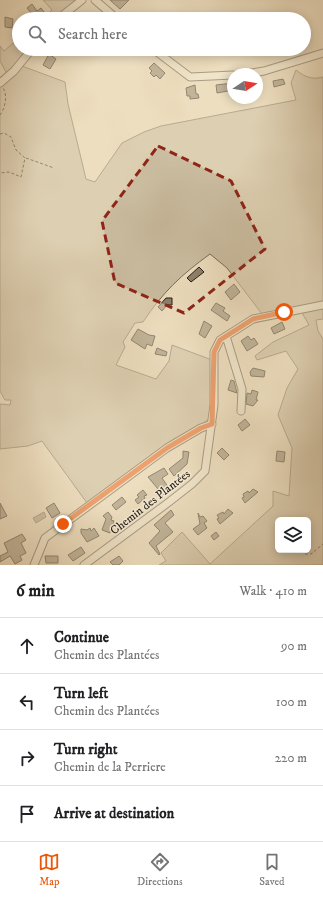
<!DOCTYPE html>
<meta charset="utf-8">
<style>
:root{--surface:#fff;--page:#f2f2f2;--text:#202124;--muted:#757577;--line:#e0e0e0;--accent:#ea580c}
body{margin:0;font-family:"IM FELL DW Pica",serif;background:var(--page);color:var(--text)}
.controls{position:absolute;right:12px;bottom:12px;display:grid;overflow:hidden;border-radius:6px;box-shadow:0 2px 10px #0003}
.controls button{width:36px;height:36px;display:grid;place-items:center;padding:0;border:0;border-bottom:1px solid var(--line);background:var(--surface);color:var(--text);font:20px sans-serif}
.compass{position:absolute;left:227px;top:68px;width:36px;height:36px;border-radius:50%;background:var(--surface);box-shadow:0 2px 10px #0003;rotate:78deg}
.stop{position:absolute;width:12px;height:12px;margin:-9px;border:3px solid #ea580c;border-radius:50%;background:#fff}
.stop.end{background:#ea580c;border-color:#fff;box-shadow:0 1px 4px #0008}
.list{margin:0;padding:0;list-style:none}
h2{display:flex;justify-content:space-between;align-items:center;height:52px;margin:0;padding:0 16px;font-size:17px}
h2 small{font-size:13px;font-weight:400;color:var(--muted)}
.list li{display:grid;grid-template-columns:26px 1fr auto;gap:12px;align-items:center;box-sizing:border-box;height:56px;padding:0 16px;border-top:1px solid var(--line)}
.list b{display:block;font-size:15px;white-space:nowrap}
.list p{margin:0;font-size:13px;white-space:nowrap;color:var(--muted)}
.list em{font-size:13px;font-style:normal;color:var(--muted)}
.icon{flex:none;width:22px;height:22px;fill:none;stroke:currentColor;stroke-width:2;stroke-linecap:round;stroke-linejoin:round}
.map{position:relative;flex:none;width:323px;height:565px;overflow:hidden}
.search{position:absolute;background:var(--surface);box-shadow:0 2px 10px #0003;left:12px;right:12px;top:12px;height:44px;display:flex;align-items:center;gap:10px;box-sizing:border-box;padding:0 14px;border-radius:22px;color:var(--muted);font-size:15px}
.sheet{height:276px;background:var(--surface)}
nav{display:flex;justify-content:space-around;align-items:center;box-sizing:border-box;height:56px;border-top:1px solid var(--line);background:var(--surface);font-size:11px;color:var(--muted)}
nav a{display:grid;justify-items:center;gap:2px}
nav .on{color:var(--accent)}
.map>svg:first-child{display:block}
.green{fill:#cbbda1;stroke:#786c59;fill-rule:evenodd}
.water{fill:#a99c84;stroke:#756956}
.building{fill:#8d816b;stroke:#261c11}
.lines{fill:none;stroke-linecap:round;stroke-linejoin:round}
.minor-casing{stroke:#584c3c;stroke-width:9}
.path{stroke:#261c11;stroke-width:1;stroke-dasharray:3 2;stroke-linecap:butt}
.minor{stroke:#f3ead5;stroke-width:7}
.route{stroke:#ea580c;stroke-width:5}
.marked{fill:none;stroke:#8f2418;stroke-width:3;stroke-dasharray:8 5;stroke-linejoin:round}
.labels{text-anchor:middle;stroke-width:3;stroke-linejoin:round;paint-order:stroke}
.street-label{font-size:12px;fill:#261c11;stroke:#f3ead5}
</style>
<div class="map">
<svg width="323" height="565" viewBox="0 0 323 565">
<rect width="100%" height="100%" fill="#eddebf"/>
<filter id="stains"><feTurbulence type="fractalNoise" baseFrequency=".005" numOctaves="4"/><feColorMatrix values="0 0 0 0 .2 0 0 0 0 .09 0 0 0 0 .02 0 0 0 .5 -.17"/></filter>
<radialGradient id="worn" r=".72"><stop offset=".6" stop-color="#630" stop-opacity="0"/><stop offset="1" stop-color="#630" stop-opacity=".3"/></radialGradient>
<path class="green" d="M43 0H78L55 19H42L52 10Z
M19 38V49H29L7 74 0 61V46L4 51Z
M22 66 65 82 68 104 86 179 95 182 122 143 144 132 161 126 296 100 291 83 296 70C305 77 312 80 323 77V303L262 314 227 268 210 254C181 275 163 292 143 322L135 323 123 342 125 347 116 365 156 379 169 361 172 345 212 360 210 418 202 424 174 439 87 503 42 441 28 446 0 449V404L10 405 11 400H5L0 391V86Z
M323 308V319L316 320 318 331 323 339V565H159L166 561 161 553 182 532 210 564 273 506V491L289 496 292 448 278 415 287 388 298 369 286 351 257 360 255 356 273 342 309 325 301 311ZM278 520H308V550H278Z"/>
<path class="water" d="M44 512 46 517 36 523 33 518Z"/>
<path class="building" d="M110 0H129L120 9Z
M32 4 37 11 41 8 44 12 36 19 27 8Z
M5 17 13 19 12 28 5 27Z
M49 54 56 59 50 69 43 65Z
M154 63 165 73 160 79 156 75 154 77 150 73 152 71 149 68Z
M283 79 285 84 274 87 273 81Z
M233 83V90L217 93 216 85Z
M195 85 196 94H198L199 98 190 99V96H187L186 88Z
M199 267 204 272 191 282 187 278Z
M234 284 240 292 231 300 225 292Z
M166 298H172V305H167L162 311 158 307Z
M216 303 225 308 223 311 230 316 227 321 211 310Z
M204 321 212 326 205 338 199 334Z
M282 322 285 329 274 334 271 328Z
M138 329 149 335 155 336 152 346 147 344 145 349 131 340Z
M248 336 251 340 254 338 258 344 247 351 241 341Z
M157 348 167 352 166 356 155 354Z
M253 368 265 371 264 377 251 376 250 372Z
M231 380 234 381 237 393 228 390Z
M252 390 258 392 256 400H258L253 406 246 404 247 393 251 394Z
M245 419 250 425 242 431 238 425Z
M222 448 229 455 224 460 217 453Z
M183 451 189 452 187 464 174 476 169 469 183 458Z
M277 451 285 452 284 462 276 461Z
M164 468 168 474 162 478 171 491 159 497 154 492 158 489 148 477Z
M253 489 258 492 245 503 242 498 244 497 243 494 248 491 249 493Z
M143 490 147 495 144 496 145 498 138 504 135 500 139 497 137 495Z
M122 497 126 502 116 510 112 505Z
M0 503 7 516 0 519Z
M54 503 60 513 52 518 46 508Z
M228 509 233 513 220 524 217 519 219 518 217 515 223 512 224 514Z
M171 510 174 515 165 523 173 532 156 546 160 554 159 555 149 543 160 531 154 525Z
M108 512 112 517 111 520 114 521 110 533 102 530 106 519 103 516Z
M198 513 200 517 203 516 207 521 204 523 207 528 198 535 193 529 200 524Z
M90 528 91 531 94 528 99 536 87 542 81 533V529L87 530Z
M216 532 219 536 214 540 211 536Z
M22 534 26 540 21 543 26 553 20 556 22 560 15 564 10 556 0 562V556L8 552 4 543Z
M81 547 85 553 73 561 68 555Z
M45 556H58V563H46Z
M119 556 123 561 119 565H113L110 562Z"/>
<g class="lines">
<g class="minor-casing">
<path id="minor" d="M95 0 117 19
M58 19 82 0
M153 49 190 77 233 75
M246 74 264 71 323 53
M0 83 14 71 32 49
M226 336 242 389 241 411
M34 565 45 538 167 448 201 428 212 424
M84 565 169 502 192 484 205 471 214 405V352L220 340 253 319 323 305"/>
</g>
<path class="path" d="M0 115C5 109 8 95 3 88
M0 134 4 133 11 137 16 150 25 158 21 177 9 172 0 173
M26 158 54 168
M305 554H311L323 544"/>
<use href="#minor" class="minor"/>
</g>
<g class="lines">
<path class="route" d="M63 524 167 448 201 428 212 424 214 352 220 340 253 319 284 312"/>
</g>
<path d="M0 0H323V565H0ZM158 146 231 181 265 249 184 313 115 283 102 221Z" fill="#eddebf" fill-opacity=".55" fill-rule="evenodd"/>
<path class="marked" d="M158 146 231 181 265 249 184 313 115 283 102 221Z"/>
<g class="labels">
<g class="street-label">
<text transform="translate(150 502) rotate(-38)" y="4">Chemin des Plantées</text>
</g>
</g>
<rect width="100%" height="100%" filter="url(#stains)"/>
<rect width="100%" height="100%" fill="url(#worn)"/>
</svg>
<div class="controls">
<button><svg class="icon" aria-label="layers" viewBox="0 0 24 24"><path d="M12 4l9 5-9 5-9-5zM3 14l9 5 9-5"/></svg></button>
</div>
<svg class="compass" viewBox="-18 -18 36 36"><path d="M0-13l5 13h-10z" fill="#e53935"/><path d="M0 13l5-13h-10z" fill="#757577"/></svg>
<div class="stop" style="left:284px;top:312px"></div>
<div class="stop end" style="left:63px;top:524px"></div>
<div class="search"><svg class="icon" aria-label="search" viewBox="0 0 24 24"><circle cx="10" cy="10" r="6"/><path d="M15 15l6 6"/></svg>Search here</div>
</div>
<section class="sheet">
<h2>6 min<small>Walk · 410 m</small></h2>
<ul class="list">
<li><svg class="icon" aria-label="ahead" viewBox="0 0 24 24"><path d="M12 20V5M6 11l6-6 6 6"/></svg><div><b>Continue</b><p>Chemin des Plantées</p></div><em>90 m</em></li>
<li><svg class="icon" aria-label="left" viewBox="0 0 24 24"><path d="M17 20v-9H6M10 6l-5 5 5 5"/></svg><div><b>Turn left</b><p>Chemin des Plantées</p></div><em>100 m</em></li>
<li><svg class="icon" aria-label="right" viewBox="0 0 24 24"><path d="M7 20v-9h11M14 6l5 5-5 5"/></svg><div><b>Turn right</b><p>Chemin de la Perriere</p></div><em>220 m</em></li>
<li><svg class="icon" aria-label="arrive" viewBox="0 0 24 24"><path d="M6 21V4h12l-3 4 3 4H6"/></svg><div><b>Arrive at destination</b></div></li>
</ul>
</section>
<nav>
<a class="on"><svg class="icon" aria-label="map" viewBox="0 0 24 24"><path d="M3 6l6-2 6 2 6-2v14l-6 2-6-2-6 2zM9 4v14M15 6v14"/></svg>Map</a>
<a><svg class="icon" aria-label="directions" viewBox="0 0 24 24"><path d="M12 3l9 9-9 9-9-9zM9 14v-3h6M13 9l2 2-2 2"/></svg>Directions</a>
<a><svg class="icon" aria-label="saved" viewBox="0 0 24 24"><path d="M7 4h10v16l-5-4-5 4z"/></svg>Saved</a>
</nav>
